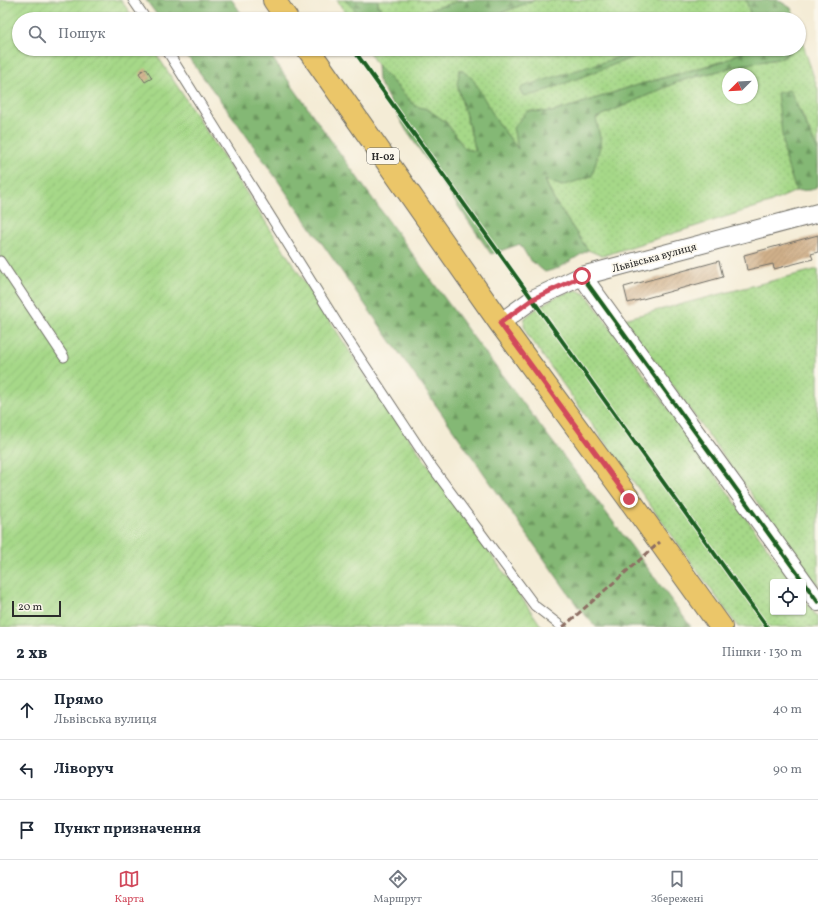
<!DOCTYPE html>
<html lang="uk">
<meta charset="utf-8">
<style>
:root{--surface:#fff;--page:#f6f6f7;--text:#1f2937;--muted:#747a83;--line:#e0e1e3;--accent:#d1495b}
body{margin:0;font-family:Vollkorn,serif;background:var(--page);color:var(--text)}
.controls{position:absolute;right:12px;bottom:12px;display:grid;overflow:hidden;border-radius:4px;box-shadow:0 1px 3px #0004}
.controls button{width:36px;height:36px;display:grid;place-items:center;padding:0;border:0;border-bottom:1px solid var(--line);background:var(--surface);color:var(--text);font:20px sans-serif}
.compass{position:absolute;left:722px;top:68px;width:36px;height:36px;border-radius:50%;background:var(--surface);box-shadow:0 1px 3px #0004;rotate:246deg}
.scale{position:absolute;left:12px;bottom:10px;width:49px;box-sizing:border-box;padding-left:4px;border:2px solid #2b2b2b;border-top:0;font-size:11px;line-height:14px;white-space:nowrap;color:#2b2b2b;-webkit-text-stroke:3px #fbf7ec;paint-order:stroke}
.stop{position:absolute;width:12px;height:12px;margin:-9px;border:3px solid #d1495b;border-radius:50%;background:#fff}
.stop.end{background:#d1495b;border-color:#fff;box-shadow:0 1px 4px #0008}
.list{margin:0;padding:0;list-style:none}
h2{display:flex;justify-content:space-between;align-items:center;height:52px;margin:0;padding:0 16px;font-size:17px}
h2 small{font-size:13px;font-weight:400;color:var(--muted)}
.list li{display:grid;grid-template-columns:26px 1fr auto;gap:12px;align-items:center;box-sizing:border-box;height:60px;padding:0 16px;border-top:1px solid var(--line)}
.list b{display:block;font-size:15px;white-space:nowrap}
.list p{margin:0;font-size:13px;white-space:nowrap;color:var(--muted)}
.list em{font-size:13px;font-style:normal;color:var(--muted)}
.icon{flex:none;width:22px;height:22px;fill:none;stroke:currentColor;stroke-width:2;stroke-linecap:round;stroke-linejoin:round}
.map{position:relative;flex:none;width:818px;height:627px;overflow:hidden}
.search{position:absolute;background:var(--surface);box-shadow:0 1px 3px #0004;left:12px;right:12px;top:12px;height:44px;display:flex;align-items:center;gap:10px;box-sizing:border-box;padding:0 14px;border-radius:22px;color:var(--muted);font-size:15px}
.sheet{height:232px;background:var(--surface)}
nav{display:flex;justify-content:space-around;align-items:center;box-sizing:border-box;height:56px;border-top:1px solid var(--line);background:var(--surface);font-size:11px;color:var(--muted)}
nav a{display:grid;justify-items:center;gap:2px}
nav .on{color:var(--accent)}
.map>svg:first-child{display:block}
.grass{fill:url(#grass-dots);stroke:#68825a;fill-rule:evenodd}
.forest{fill:url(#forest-firs);stroke:#587250}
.garden{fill:url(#garden-furrows);stroke:#68825a}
.building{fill:url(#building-hatch)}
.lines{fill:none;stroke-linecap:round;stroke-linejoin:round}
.lane-casing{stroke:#716f67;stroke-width:11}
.street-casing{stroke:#716f67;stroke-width:20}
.primary-casing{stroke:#716f67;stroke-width:24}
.lane{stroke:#fff;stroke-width:9}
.street{stroke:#fff;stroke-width:18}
.primary{stroke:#ebc669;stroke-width:22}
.quiet{stroke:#8d6e63;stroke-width:3;stroke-dasharray:6 3;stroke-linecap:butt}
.cycleway-casing{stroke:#fbf7ec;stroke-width:6}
.cycleway{stroke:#1b5e20;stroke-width:4}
.route{stroke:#d1495b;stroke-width:5}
.labels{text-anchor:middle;stroke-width:3.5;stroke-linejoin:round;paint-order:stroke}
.shield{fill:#fbf7ec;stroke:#696865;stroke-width:1}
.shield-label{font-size:10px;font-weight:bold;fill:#2b2b2b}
.street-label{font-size:11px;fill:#2b2b2b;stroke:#fbf7ec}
</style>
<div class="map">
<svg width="818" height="627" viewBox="0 0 818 627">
<defs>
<pattern id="grass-dots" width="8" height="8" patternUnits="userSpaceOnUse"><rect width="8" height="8" fill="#a6d888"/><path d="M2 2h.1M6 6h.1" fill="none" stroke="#8fba76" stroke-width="1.8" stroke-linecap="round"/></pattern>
<pattern id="forest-firs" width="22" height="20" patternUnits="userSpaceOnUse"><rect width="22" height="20" fill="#84b874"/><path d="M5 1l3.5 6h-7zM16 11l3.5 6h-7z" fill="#6c965f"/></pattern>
<pattern id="garden-furrows" width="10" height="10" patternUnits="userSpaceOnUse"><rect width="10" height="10" fill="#a6d888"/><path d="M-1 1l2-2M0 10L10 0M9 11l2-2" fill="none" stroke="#8fba76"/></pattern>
<pattern id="building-hatch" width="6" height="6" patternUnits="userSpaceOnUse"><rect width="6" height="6" fill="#d1b18b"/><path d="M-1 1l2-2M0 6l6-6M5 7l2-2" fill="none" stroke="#aa9072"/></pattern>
</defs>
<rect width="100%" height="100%" fill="#fbf7ec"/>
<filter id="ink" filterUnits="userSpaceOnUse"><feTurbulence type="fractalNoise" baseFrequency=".025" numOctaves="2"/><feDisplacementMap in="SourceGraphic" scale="8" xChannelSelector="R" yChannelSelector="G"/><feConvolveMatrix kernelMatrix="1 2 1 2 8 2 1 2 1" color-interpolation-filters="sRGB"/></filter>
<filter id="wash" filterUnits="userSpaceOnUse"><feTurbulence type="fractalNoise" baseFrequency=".012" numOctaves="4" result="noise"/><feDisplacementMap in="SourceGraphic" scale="16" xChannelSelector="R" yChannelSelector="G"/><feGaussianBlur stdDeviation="0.9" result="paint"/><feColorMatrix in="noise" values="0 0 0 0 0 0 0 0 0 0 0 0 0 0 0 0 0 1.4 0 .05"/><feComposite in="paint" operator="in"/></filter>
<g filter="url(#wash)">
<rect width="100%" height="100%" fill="#f4ecd6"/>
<path class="grass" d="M337 0H345L364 19H349Z
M377 0H462L399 19H384Z
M535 0H746L752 19H485Z
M802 41 818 90V151L800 110 785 158 796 191 769 203 602 256 588 250 554 200 545 179 562 186 601 143 596 118 680 81 742 65 783 58 793 49H799V43ZM728 74H752V98H728Z
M367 49H748L724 61 627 88 576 105 552 112 527 111 519 150 498 123 457 84 476 151 465 149 446 122 427 109 415 106 377 65Z
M818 269V586L624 319Z
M577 290 587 295 792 582H773V612H803V597L818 618V627H738L527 334 524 325 525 318C540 305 557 294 577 290Z"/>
<path class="forest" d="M146 0H232L245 19H160Z
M345 0H377L384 19H364Z
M462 0H535L485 19H399Z
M746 0H778L791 8 795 19H752Z
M182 49H266C333 144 401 239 470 333 544 431 619 528 691 627H596L578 607 238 124Z
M645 49H655L537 94 524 96 520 92 522 87Z
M748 49H793L783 58 742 65 680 81 596 118 601 143 592 176 562 186 545 180 554 200 588 250 559 268 545 272 529 259 520 244 491 254 406 130 378 80 377 65 415 106 427 109 446 122 465 149 476 151 457 84 460 69 473 79 498 123 518 149 513 128 527 111 552 112 576 105 627 88 724 61Z
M790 90 818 151V186L811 190 796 191 785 158 777 93Z"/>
<path class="garden" d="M0 0H121L134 19H19V49H153L369 381 542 627H0Z"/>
<g id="blocks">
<path class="building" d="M146 68 152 78 145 82 139 73Z
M818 235V252L811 254 813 259 774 269 773 264 747 270 744 255Z
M719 261 723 277 628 303 624 287Z"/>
</g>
</g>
<g filter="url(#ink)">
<use href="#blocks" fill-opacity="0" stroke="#716f67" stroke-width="1"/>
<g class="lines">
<g class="lane-casing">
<path id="lane" d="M133 0 146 19
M166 49 339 326 432 467 535 606 562 627
M0 261 64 357"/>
</g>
<g class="street-casing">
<path id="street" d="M582 276 818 602
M500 323 533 299 582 276 818 213"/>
</g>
<g class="primary-casing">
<path id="primary" d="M274 0 287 19
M308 49 500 323 629 499 721 627"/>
</g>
<use href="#lane" class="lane"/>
<use href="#street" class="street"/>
<use href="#primary" class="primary"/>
<path class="quiet" d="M563 627 660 542"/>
<g class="cycleway-casing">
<path id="cycleway" d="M353 49 767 627
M582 276 818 602"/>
</g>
<use href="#cycleway" class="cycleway"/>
</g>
</g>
<g class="lines" filter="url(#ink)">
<path class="route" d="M582 276 533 299 500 323 629 499"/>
</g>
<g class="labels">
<rect class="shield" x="367" y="148" width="32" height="16" rx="3"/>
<g class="shield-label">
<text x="383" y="160">Н-02</text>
</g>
<g class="street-label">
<text transform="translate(654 257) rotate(-15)" y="4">Львівська вулиця</text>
</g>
</g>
</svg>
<div class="controls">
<button><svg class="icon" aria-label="locate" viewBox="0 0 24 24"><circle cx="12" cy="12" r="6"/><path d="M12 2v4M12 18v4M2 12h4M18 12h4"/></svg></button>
</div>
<svg class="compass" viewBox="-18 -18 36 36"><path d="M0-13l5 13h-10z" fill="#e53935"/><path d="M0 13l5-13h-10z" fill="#747a83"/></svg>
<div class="scale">20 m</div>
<div class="stop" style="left:582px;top:276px"></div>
<div class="stop end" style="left:629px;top:499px"></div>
<div class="search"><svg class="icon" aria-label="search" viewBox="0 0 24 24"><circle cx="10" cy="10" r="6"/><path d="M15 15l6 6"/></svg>Пошук</div>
</div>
<section class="sheet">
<h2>2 хв<small>Пішки · 130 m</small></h2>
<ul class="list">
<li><svg class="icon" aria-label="ahead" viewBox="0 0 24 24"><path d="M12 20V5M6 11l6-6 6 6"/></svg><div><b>Прямо</b><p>Львівська вулиця</p></div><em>40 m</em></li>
<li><svg class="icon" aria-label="left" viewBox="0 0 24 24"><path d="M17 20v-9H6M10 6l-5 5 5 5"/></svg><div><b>Ліворуч</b></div><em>90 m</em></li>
<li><svg class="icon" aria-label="arrive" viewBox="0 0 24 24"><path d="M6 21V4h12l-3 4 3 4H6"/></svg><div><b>Пункт призначення</b></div></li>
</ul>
</section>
<nav>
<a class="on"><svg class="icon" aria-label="map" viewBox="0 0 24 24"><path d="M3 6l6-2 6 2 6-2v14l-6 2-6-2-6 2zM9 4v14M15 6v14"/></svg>Карта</a>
<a><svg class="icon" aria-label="directions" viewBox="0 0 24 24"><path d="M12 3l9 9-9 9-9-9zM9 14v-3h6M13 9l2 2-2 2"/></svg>Маршрут</a>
<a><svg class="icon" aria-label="saved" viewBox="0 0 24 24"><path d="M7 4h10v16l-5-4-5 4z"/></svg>Збережені</a>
</nav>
